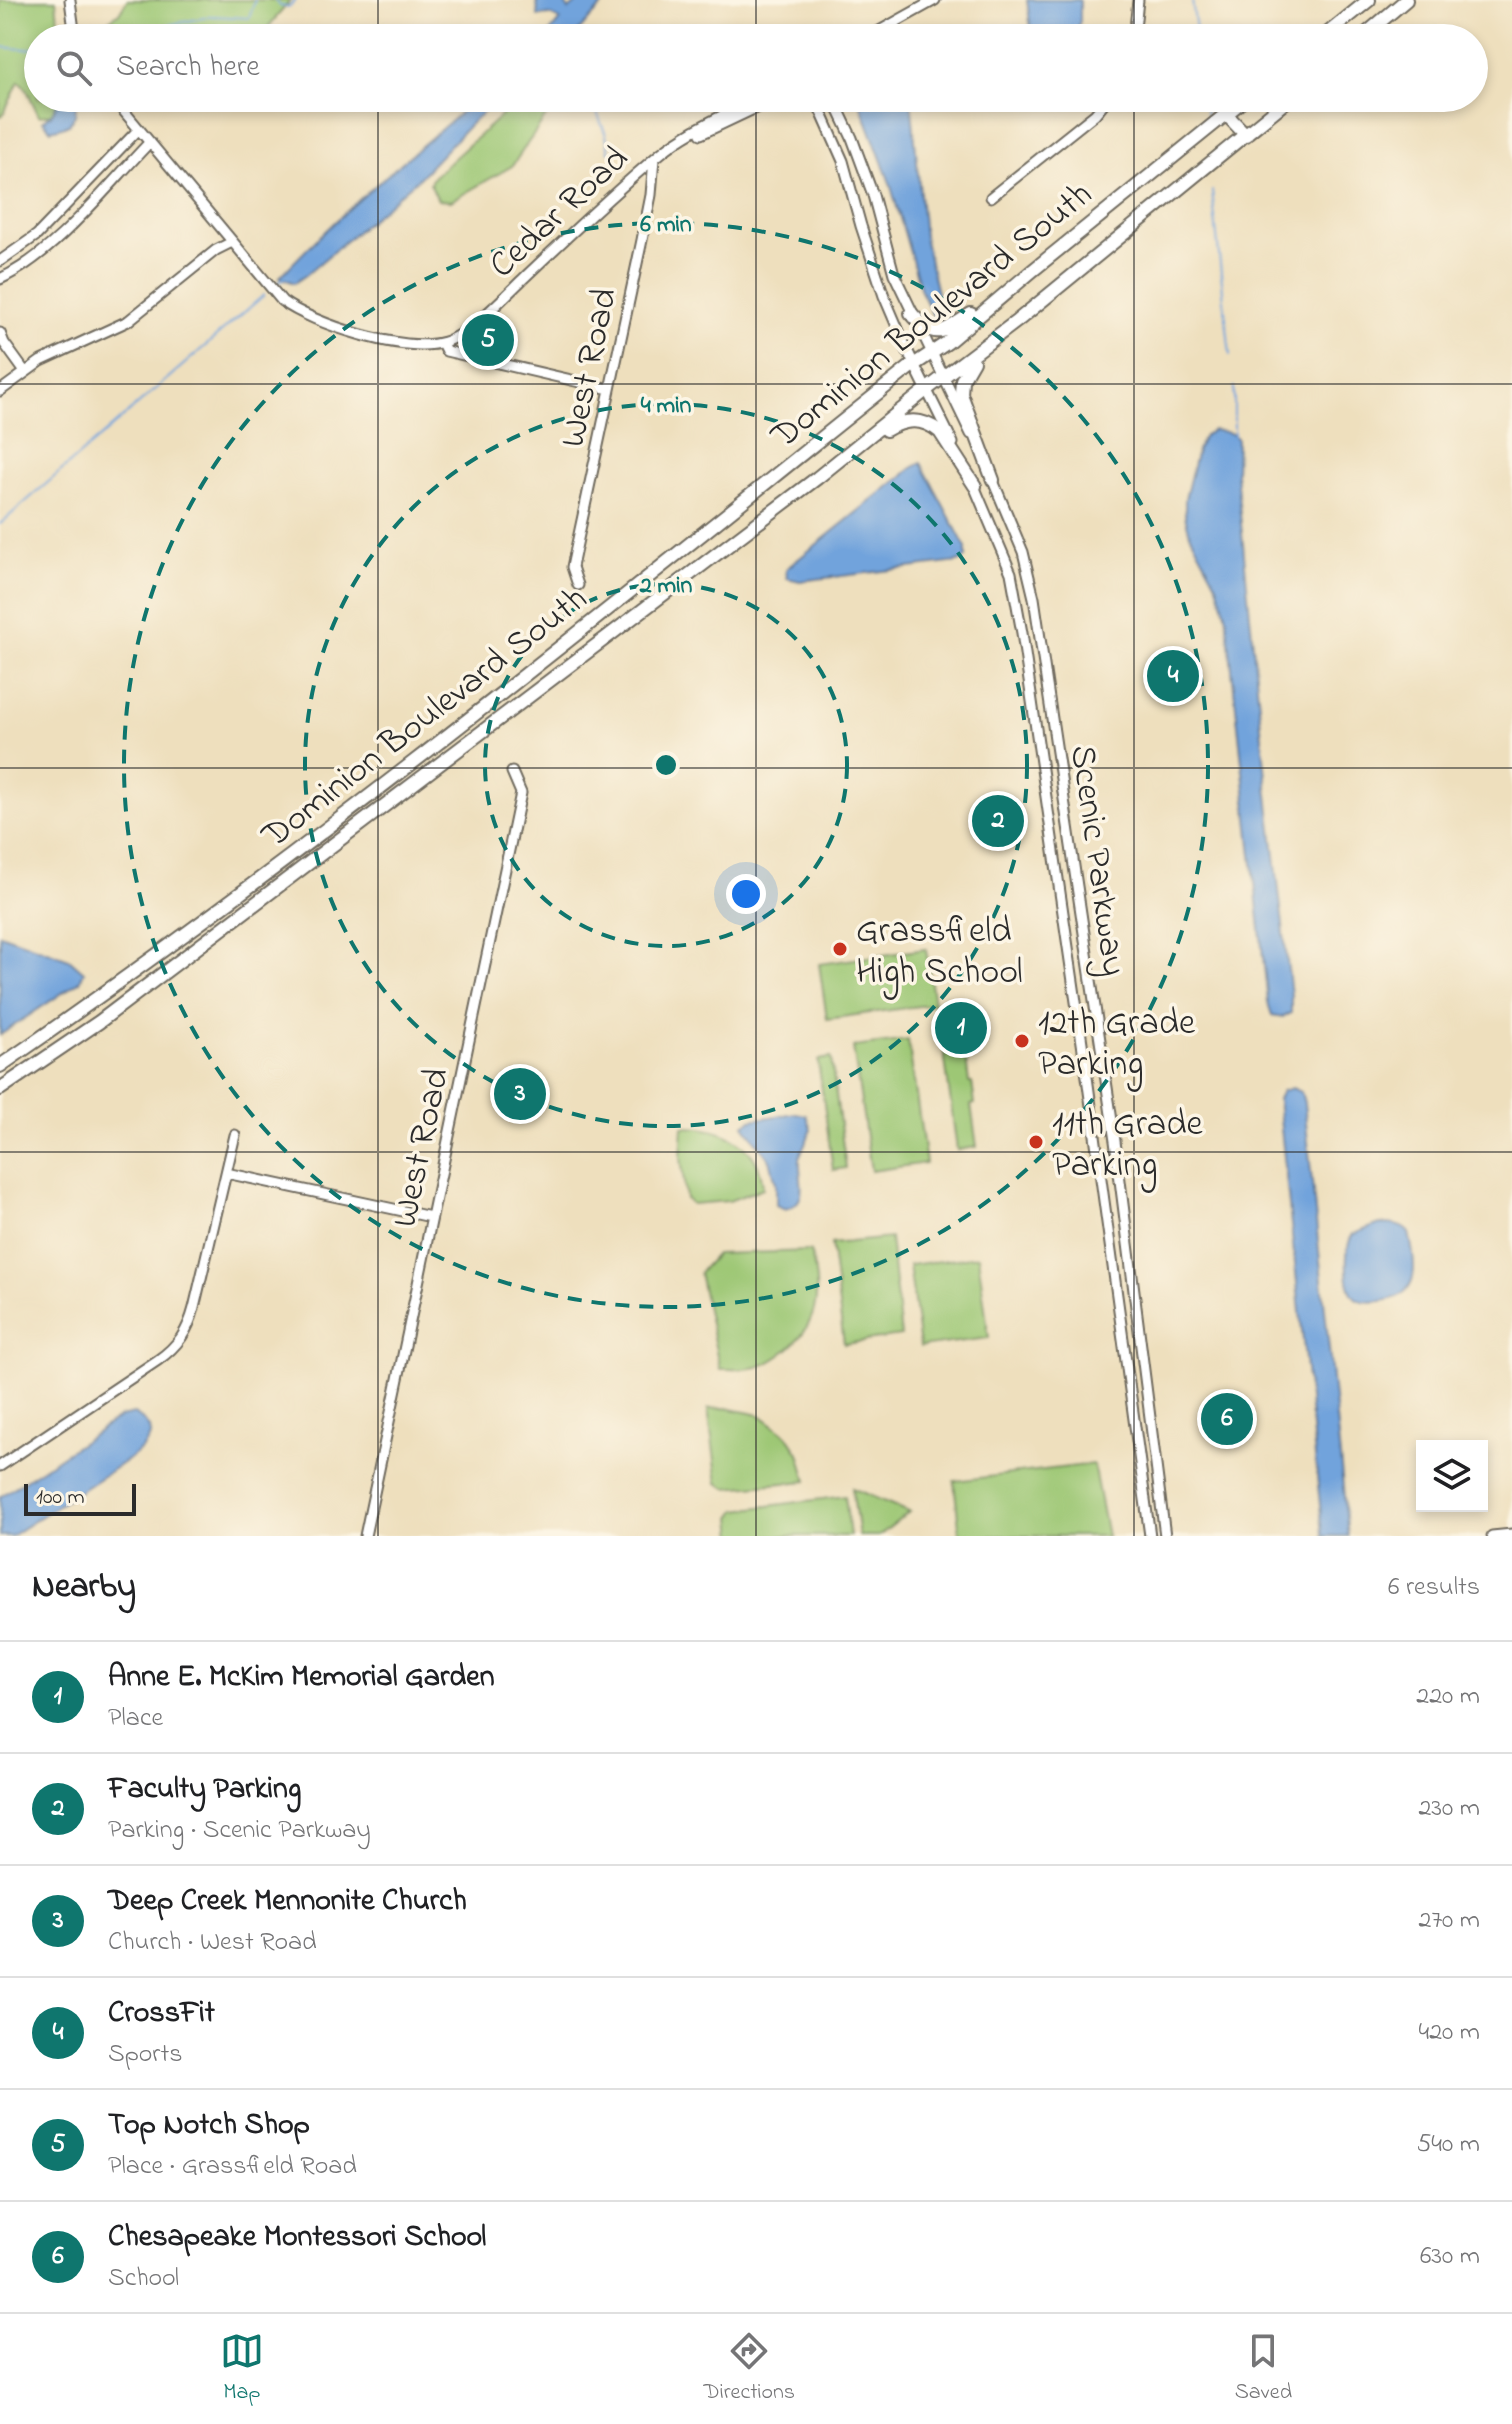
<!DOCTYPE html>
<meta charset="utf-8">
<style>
:root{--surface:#fff;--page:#f6f6f6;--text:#202124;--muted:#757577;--line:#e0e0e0;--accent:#0f766e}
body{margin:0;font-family:"Indie Flower",sans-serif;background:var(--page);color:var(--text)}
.controls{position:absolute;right:24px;bottom:24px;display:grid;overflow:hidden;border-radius:0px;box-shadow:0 4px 12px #0003}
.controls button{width:72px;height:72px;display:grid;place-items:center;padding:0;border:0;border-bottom:2px solid var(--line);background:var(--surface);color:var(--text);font:40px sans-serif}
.scale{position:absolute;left:24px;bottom:20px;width:112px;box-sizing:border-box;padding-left:8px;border:4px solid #2b2b2b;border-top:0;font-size:22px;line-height:28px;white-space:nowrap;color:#2b2b2b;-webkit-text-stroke:6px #fcf5e5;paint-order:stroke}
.you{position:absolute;left:746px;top:894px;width:28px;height:28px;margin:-20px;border:6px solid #fff;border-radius:50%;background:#1a73e8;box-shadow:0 0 0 12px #1a73e833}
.badge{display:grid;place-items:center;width:52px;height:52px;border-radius:50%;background:var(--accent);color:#fff;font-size:26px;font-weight:700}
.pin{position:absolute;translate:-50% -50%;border:4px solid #fff;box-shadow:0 2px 8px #0006}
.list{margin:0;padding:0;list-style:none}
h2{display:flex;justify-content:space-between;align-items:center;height:104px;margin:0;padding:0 32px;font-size:34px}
h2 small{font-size:26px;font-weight:400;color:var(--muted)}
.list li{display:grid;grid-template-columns:52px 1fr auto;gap:24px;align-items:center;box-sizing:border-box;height:112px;padding:0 32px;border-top:2px solid var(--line)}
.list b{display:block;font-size:30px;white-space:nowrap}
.list p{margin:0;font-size:26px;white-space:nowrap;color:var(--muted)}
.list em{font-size:26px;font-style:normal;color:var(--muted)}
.icon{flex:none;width:44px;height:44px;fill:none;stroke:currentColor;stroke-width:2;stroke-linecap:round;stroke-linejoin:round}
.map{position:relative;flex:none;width:1512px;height:1536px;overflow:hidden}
.search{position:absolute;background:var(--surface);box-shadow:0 4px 12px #0003;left:24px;right:24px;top:24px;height:88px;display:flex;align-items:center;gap:20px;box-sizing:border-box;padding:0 28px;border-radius:44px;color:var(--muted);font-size:30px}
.sheet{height:776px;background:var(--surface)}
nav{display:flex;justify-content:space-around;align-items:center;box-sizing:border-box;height:112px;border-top:2px solid var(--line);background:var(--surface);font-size:22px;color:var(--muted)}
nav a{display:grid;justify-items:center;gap:4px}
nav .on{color:var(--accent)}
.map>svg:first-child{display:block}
.green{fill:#9dc774;stroke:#647950;stroke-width:2}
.water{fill:#71a3dc;stroke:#4e6784;stroke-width:2}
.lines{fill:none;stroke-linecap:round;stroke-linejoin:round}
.stream{stroke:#71a3dc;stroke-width:2}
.minor-casing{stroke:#6f6a5e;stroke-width:13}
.highway-casing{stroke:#6f6a5e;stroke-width:16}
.minor{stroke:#fff;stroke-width:9}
.highway{stroke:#fff;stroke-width:12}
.grid{fill:none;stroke:#2b2b2b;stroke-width:2;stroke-opacity:0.55}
.ring{fill:none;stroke:#0f766e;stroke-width:4;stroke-dasharray:14 10}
.poi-dot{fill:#c8321e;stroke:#fcf5e5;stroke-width:3}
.labels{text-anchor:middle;stroke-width:7;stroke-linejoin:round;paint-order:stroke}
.street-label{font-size:36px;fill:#2b2b2b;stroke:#fcf5e5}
.poi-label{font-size:36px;fill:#2b2b2b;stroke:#fcf5e5;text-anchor:start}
.centre{fill:#0f766e;stroke:#fcf5e5;stroke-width:4}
.ring-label{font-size:24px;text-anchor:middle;font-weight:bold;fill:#0f766e;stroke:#fcf5e5;stroke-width:7;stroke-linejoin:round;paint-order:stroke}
</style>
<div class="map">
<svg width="1512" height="1536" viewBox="0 0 1512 1536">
<rect width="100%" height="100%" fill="#fcf5e5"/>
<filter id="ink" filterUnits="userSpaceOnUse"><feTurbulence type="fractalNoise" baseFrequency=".0125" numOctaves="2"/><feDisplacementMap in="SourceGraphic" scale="16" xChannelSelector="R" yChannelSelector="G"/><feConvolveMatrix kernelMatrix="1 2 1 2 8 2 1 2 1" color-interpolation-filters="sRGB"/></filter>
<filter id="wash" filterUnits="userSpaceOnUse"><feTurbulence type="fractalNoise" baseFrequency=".006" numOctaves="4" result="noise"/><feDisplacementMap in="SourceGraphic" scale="32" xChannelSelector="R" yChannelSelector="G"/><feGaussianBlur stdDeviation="1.8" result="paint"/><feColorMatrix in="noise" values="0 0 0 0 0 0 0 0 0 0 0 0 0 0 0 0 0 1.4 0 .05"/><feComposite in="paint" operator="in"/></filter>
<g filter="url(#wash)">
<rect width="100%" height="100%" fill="#eedfbd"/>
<path class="green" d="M0 0H56L59 30 63 38H38V54L32 56 36 80 38 81V98H60L52 114 39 116 26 88 19 81 3 115 0 116Z
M127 0H291L259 38H92L94 31 119 13Z
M515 98H556L554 105 512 166 451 201 438 200 430 183 433 177 504 113Z
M926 949 934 1004 827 1019 819 964Z
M908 1040 926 1163 871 1171 853 1047Z
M964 1042 969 1083H972L975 1104 971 1105 977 1147 957 1150 943 1044Z
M831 1058 846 1168 833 1170 818 1060Z
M683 1127C722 1127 760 1143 763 1188L729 1201 692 1204 686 1199 681 1157Z
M890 1238 901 1336 844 1344 831 1244Z
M810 1251C823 1294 818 1329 779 1356 770 1362 762 1367 751 1368 741 1370 730 1369 720 1369L699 1273 716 1254Z
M978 1256 989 1338 920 1347 909 1265Z
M726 1408 760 1415 787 1435 799 1453 807 1481 727 1488 718 1483 708 1409Z
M1093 1464 1107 1536H960L954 1481Z
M852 1488 909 1512 879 1536H859Z
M845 1496 850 1536H734L732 1517 737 1510Z"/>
<path class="water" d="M537 0H563L569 10 580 0H608L572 38H545L560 20 550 15 538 16Z
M1027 0H1080V21L1073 38H1032Z
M60 98H77L75 115 69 125 51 130 43 121 52 114Z
M478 98H500L472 122 420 177 306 275 294 283 280 277C340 212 411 155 478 98Z
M858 98H911L924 236 942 315 933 316 921 291 890 183Z
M1213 430 1230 433 1237 438 1236 473 1266 777 1291 995V1013L1283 1017 1272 1015 1268 1003 1226 614 1217 585 1190 534 1185 516V499L1197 450 1204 436Z
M921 463 966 548V558L958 562 800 581 787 578 786 569 912 468Z
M0 934 69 959 84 972 80 981 0 1035Z
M1292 1088 1301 1092 1304 1103 1348 1536H1323V1534L1278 1099 1282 1091Z
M796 1113 806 1115 811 1129C809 1138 804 1145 801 1153 795 1174 814 1202 785 1209L776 1205V1183L770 1160 744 1125 751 1120Z
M1380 1224C1390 1224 1402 1224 1409 1233 1416 1263 1422 1296 1382 1301 1374 1302 1364 1303 1357 1299 1344 1290 1344 1245 1353 1234Z
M134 1414C160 1429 151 1442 132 1457L11 1536H0V1497L120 1417Z"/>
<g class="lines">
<path class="stream" d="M275 0 280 6 289 7 296 0
M1192 0 1197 38
M104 38 213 16 249 18 255 0
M0 47 22 49 38 48
M591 98 606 135 609 152
M1204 98 1206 114
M1212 191 1230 355
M276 285 284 278
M1234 387V436
M0 524 264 295"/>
</g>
</g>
<g filter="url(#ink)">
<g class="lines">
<g class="minor-casing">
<path id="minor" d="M70 0 75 38
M867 38 935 0
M1134 38 1138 0
M113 98 282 301C313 324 406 354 444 342 470 334 505 296 525 277 569 235 614 192 661 153 689 130 725 115 756 98
M815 98 843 161 861 226 884 296 907 350 953 443
M833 98 852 138 873 195 894 274 971 434
M701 134 777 98
M991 197 1095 114 1108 98
M0 261 37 235 139 129
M0 279C56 253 107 186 150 142
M0 333 4 343 25 372
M442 343 446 351 610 389
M0 391 41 361 128 321 216 250 232 242
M991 476 1023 552 1034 598 1115 1141 1165 1536
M972 481 1011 573 1022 633 1087 1077 1150 1536
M578 585 572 567 642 240 651 195 654 159
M226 1173 431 1217
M0 1466 158 1360C178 1346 188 1331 194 1308L235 1135
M365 1536 521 793 512 772
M1492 1536 1512 1534"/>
</g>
<g class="highway-casing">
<path id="highway" d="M1322 38 1369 0
M1361 38 1406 0
M1226 114 1246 135
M911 313C936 342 943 332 971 314
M973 361 962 380 961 394 993 480
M886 430C905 419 922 417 940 432L975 486
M0 1066C315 849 611 607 909 368L948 342 1032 271 1246 98
M0 1089 99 1022 817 478 926 390 1017 321 1290 98"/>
</g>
<use href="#minor" class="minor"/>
<use href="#highway" class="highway"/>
</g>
</g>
<path class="grid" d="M378 0V38M756 0V38M1134 0V38M378 98V1536M756 98V1536M1134 98V1536M0 384H1512M0 768H1512M0 1152H1512"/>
<g class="ring">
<circle cx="666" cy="765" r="181"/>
<circle cx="666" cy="765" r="361"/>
<circle cx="666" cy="765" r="542"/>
</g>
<g class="poi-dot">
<circle cx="840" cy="949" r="8"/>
<circle cx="1022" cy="1041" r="8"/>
<circle cx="1036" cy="1142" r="8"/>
</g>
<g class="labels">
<g class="street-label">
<text transform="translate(557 210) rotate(-43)" y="13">Cedar Road</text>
<text transform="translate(930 313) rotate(-39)" y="13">Dominion Boulevard South</text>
<text transform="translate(586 367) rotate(-78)" y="13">West Road</text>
<text transform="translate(423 715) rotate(-38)" y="13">Dominion Boulevard South</text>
<text transform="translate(1101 860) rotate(82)" y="13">Scenic Parkway</text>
<text transform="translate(418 1147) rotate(-78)" y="13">West Road</text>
</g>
<g class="poi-label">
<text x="856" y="941">Grassfield<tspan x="856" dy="41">High School</tspan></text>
<text x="1038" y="1033">12th Grade<tspan x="1038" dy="41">Parking</tspan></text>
<text x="1052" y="1134">11th Grade<tspan x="1052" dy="41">Parking</tspan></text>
</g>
</g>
<circle cx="666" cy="765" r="12" class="centre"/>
<g class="ring-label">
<text x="666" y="231">6 min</text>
<text x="666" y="412">4 min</text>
<text x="666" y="592">2 min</text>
</g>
</svg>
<div class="controls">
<button><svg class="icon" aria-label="layers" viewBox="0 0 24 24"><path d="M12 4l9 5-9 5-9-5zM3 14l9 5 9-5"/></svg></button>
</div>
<div class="scale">100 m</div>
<div class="you"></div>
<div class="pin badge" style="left:961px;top:1028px">1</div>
<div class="pin badge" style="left:998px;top:821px">2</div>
<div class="pin badge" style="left:520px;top:1094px">3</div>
<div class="pin badge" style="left:1173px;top:676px">4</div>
<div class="pin badge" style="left:488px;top:340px">5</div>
<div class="pin badge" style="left:1227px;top:1419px">6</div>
<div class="search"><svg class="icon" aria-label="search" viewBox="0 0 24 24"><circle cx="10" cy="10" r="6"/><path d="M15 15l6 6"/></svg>Search here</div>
</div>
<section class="sheet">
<h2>Nearby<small>6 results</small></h2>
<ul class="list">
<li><span class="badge">1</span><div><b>Anne E. McKim Memorial Garden</b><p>Place</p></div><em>220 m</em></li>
<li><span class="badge">2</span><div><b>Faculty Parking</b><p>Parking · Scenic Parkway</p></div><em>230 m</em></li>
<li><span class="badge">3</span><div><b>Deep Creek Mennonite Church</b><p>Church · West Road</p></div><em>270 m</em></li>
<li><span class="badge">4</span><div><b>CrossFit</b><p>Sports</p></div><em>420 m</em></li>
<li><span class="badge">5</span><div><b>Top Notch Shop</b><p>Place · Grassfield Road</p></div><em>540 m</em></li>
<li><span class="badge">6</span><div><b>Chesapeake Montessori School</b><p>School</p></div><em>630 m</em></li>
</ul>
</section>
<nav>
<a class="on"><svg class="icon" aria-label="map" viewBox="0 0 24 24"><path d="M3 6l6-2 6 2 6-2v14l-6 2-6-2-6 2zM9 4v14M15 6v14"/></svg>Map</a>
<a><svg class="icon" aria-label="directions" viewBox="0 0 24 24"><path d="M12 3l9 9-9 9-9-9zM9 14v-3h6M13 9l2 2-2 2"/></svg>Directions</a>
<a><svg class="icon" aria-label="saved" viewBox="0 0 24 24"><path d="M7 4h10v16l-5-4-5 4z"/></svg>Saved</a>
</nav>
